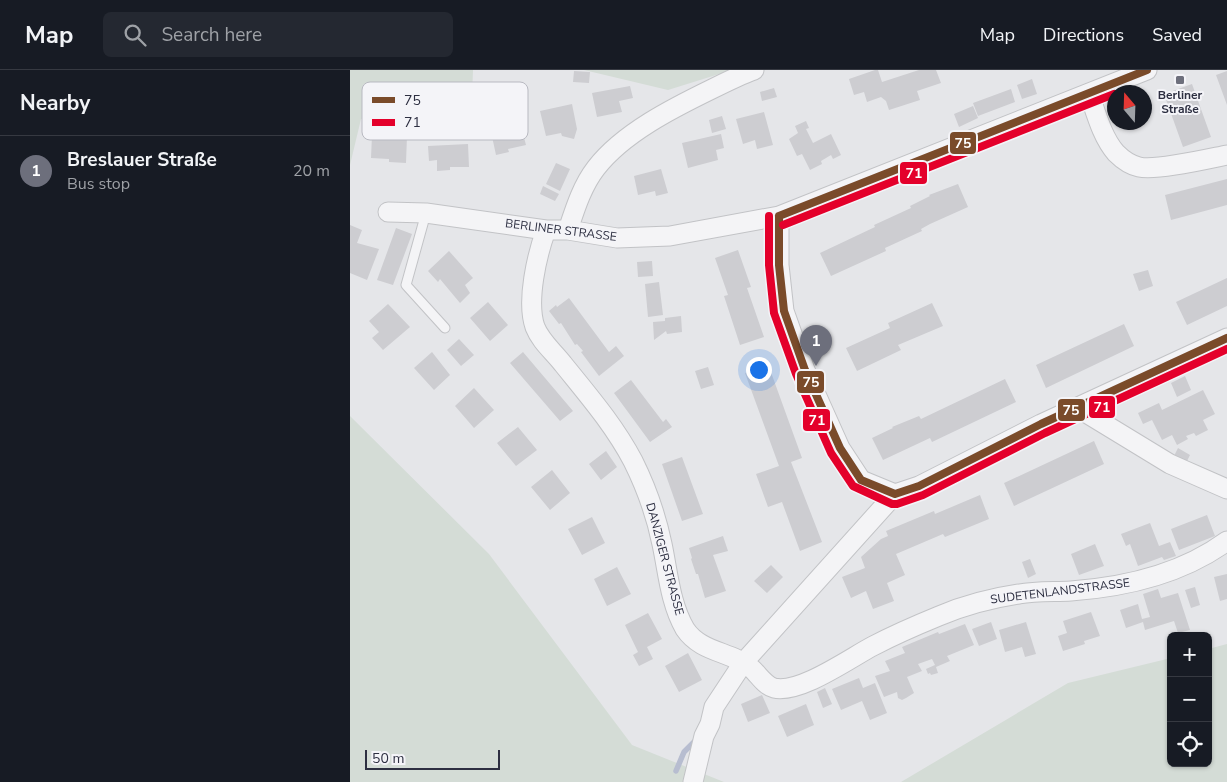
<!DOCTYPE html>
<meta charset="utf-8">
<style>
:root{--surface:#171b24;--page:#242831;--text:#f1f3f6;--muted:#9ea1a6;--line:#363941;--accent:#6d6f7c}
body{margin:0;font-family:"Nunito Sans",sans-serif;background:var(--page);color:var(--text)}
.controls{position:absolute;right:15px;bottom:15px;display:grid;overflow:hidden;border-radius:8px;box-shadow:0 1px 4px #0004}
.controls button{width:45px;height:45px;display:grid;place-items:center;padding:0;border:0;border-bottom:1px solid var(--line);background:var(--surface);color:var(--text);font:25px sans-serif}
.compass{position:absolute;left:757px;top:15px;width:45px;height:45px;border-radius:50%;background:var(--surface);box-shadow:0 1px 4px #0004;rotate:341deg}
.scale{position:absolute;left:15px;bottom:12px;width:135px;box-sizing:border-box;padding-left:5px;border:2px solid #2d2f41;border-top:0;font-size:14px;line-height:18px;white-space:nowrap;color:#2d2f41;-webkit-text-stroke:4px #f4f4f8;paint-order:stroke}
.you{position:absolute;left:408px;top:299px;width:18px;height:18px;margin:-12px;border:4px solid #fff;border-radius:50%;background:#1a73e8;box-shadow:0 0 0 8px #1a73e833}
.badge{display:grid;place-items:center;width:32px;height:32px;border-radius:50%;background:var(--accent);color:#fff;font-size:16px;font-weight:700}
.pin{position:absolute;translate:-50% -41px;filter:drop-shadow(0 1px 2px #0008)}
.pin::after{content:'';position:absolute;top:26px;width:18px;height:15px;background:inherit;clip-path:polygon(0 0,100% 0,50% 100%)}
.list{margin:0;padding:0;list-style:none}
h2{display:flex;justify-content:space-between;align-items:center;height:65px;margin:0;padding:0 20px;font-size:21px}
h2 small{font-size:16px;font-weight:400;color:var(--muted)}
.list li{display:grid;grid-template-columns:32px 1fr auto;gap:15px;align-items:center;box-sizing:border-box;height:70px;padding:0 20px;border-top:1px solid var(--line)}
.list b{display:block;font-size:19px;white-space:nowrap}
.list p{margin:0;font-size:16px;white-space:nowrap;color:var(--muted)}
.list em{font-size:16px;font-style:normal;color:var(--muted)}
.icon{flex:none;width:28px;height:28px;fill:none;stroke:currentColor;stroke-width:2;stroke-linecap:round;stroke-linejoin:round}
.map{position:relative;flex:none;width:877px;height:712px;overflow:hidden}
header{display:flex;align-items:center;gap:30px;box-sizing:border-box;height:70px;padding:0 25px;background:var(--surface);border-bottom:1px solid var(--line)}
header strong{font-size:24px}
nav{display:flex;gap:28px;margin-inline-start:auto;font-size:18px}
.search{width:350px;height:45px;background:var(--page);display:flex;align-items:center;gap:12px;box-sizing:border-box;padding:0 18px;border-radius:8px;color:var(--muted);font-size:19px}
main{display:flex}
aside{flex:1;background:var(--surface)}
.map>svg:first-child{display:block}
.green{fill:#d4dcd6}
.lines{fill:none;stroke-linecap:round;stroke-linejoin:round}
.stream{stroke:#b7bdd0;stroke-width:5.5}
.building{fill:#cdcdd1}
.lane-casing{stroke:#c2c3c6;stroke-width:11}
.street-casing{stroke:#c2c3c6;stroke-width:21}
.lane{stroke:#f4f4f6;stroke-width:9}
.street{stroke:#f4f4f6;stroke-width:19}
.bus-1-casing{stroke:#f4f4f8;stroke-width:11}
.bus-2-casing{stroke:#f4f4f8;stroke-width:11}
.bus-1{stroke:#7a4b2a;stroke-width:8}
.bus-2{stroke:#e4002b;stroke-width:8}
.poi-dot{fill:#6d6f7c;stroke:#f4f4f8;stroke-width:2}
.labels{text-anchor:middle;stroke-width:4;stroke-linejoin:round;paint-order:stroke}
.poi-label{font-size:12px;font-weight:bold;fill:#2d2f41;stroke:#f4f4f8}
.street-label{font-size:12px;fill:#2d2f41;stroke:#f4f4f8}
.key{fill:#f4f4f8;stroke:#b8b9c1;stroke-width:1}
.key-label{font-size:14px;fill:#2d2f41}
.line-badge{stroke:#f4f4f8;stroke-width:2}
.badge-label{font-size:14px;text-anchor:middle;font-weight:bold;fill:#fff}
</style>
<header>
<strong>Map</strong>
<div class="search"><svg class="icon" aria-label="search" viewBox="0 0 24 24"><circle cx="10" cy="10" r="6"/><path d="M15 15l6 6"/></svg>Search here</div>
<nav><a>Map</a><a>Directions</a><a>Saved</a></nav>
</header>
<main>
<aside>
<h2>Nearby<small></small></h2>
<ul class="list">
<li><span class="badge">1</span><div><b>Breslauer Straße</b><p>Bus stop</p></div><em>20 m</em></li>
</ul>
</aside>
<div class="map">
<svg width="877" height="712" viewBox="0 0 877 712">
<rect width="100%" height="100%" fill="#e5e6e9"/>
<path class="green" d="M0 0H123L122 27 85 56 11 49 0 95Z
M234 0H382L318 20Z
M0 346 139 484 282 675 374 712H0Z
M877 574V712H551L718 613 821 588V693H858V579Z"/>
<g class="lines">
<path class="stream" d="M326 701 334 682 348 668"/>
</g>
<path class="building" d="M525 0H528L532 12 569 0H586L591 13 567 21 570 30 539 40 536 31 531 27 517 32 514 22 504 25 499 9Z
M224 1 240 2 239 13 223 12Z
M877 1V35L866 5Z
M682 9 687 24 672 29 667 15Z
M842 14 861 67 833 77 814 24Z
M280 16 283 28 269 31 272 42 247 47 242 23Z
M424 18 427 27 412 31 410 22Z
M661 19 665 32 628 46 623 33Z
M156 30 159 43 167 41 176 75 158 79 159 82 146 85 138 48 143 47 140 34Z
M222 34 227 59 224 69 212 66 211 63 196 66 190 41Z
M623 36 628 48 609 57 604 44Z
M414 42 423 75 407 79 405 70 393 74 386 49Z
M372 46 376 59 362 63 359 50Z
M456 51 459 58 456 59 463 73 481 64 491 85 483 89 481 85 471 91 472 94 460 100 452 84 447 86 439 69 448 63 445 56Z
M371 64 374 78 366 80 368 90 338 98 332 73Z
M22 65 57 66 56 93 39 92V89L21 88Z
M118 74 119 97H100V100L87 101V90L79 91 78 76Z
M206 93 220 99 210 121 196 114Z
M311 99 318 123 306 126 305 121 288 125 284 106Z
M877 109V135L821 150 815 125Z
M608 114 618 137 580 154 571 159 572 161 535 178 536 181 481 206 470 183 525 157 524 155 561 138 560 136 580 126 579 125Z
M193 116 209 124 205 131 190 124Z
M0 155 12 160 7 173 29 179 17 210 0 203Z
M46 158 62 164 43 215 27 210Z
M388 180 401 217 397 218 414 267 390 275 374 226 378 225 365 188Z
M99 181 123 208 115 215 120 223 110 233 90 209 88 212 78 201Z
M302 191 303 206 288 207 287 192Z
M798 200 803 216 789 221 783 204Z
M877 208V236L837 255 826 232Z
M309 212 313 245 298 247 295 214Z
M219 228 259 282 266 276 274 286 249 306 231 282 233 281 227 274 225 275 211 253 209 254 199 241 206 235 207 237Z
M138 232 158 255 140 271 120 248Z
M582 233 593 256 548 275 551 280 507 301 496 278 540 258 538 253Z
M38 234 60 257 33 280 22 268 29 262 19 251Z
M331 246 332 262 317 264 316 261 304 270 303 252 315 251V248Z
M774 254 784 276 696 318 686 295Z
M109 269 124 285 111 296 97 280Z
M82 282 100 305 84 320 64 298Z
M173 282 223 341 210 351 160 293Z
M418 294 452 388 441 392 472 472 450 481 432 432 418 437 406 404 429 396 395 303Z
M358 297 364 315 351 319 345 301Z
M835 306 841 320 827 327 821 313Z
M655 309 666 332 582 372 580 368 533 390 522 368 543 358 542 357 569 346 571 349Z
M281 310 313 352 316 349 322 357 300 372 264 323Z
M124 318 144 340 124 358 105 336Z
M853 320 865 344 853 350 858 360 846 366 844 363 836 366 838 369 827 375 822 365 812 370 802 350 793 354 788 343 809 333 812 340Z
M168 357 187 380 166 396 147 373Z
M744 371 754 394 664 436 654 413Z
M828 378 840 385 835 395 823 388Z
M256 381 267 397 251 410 239 394Z
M332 387 353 444 332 451 312 394Z
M202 400 220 423 200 440 181 417Z
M630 425 639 449 595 467 593 464 546 484 555 505 537 513 544 531 523 539 516 521 501 528 492 507 515 498 511 487 531 469 538 466 536 461 584 441 585 444Z
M857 445 865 466 829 480 821 459Z
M242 447 255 473 232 485 218 459Z
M800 453 809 476 820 472 826 486 814 490 812 487 788 496 780 474 776 476 771 464Z
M373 466 378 481 363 485 376 521 355 528 348 504H346L341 489 342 488 339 478Z
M745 474 754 496 729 505 721 484Z
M680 489 686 504 678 508 672 492Z
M421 495 433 507 417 523 404 511Z
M267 497 281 524 257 536 244 509Z
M877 504V529L870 531 864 507Z
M845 517 850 535 841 538 835 520Z
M808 519 811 528 828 523 840 560 828 563 824 551 795 560 793 552 776 558 770 540 788 534 792 549 800 547 793 524Z
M741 542 750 566 734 571 735 574 713 581 708 566 717 563 713 551Z
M298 543 312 569 297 577 303 589 289 596 283 585 288 582 275 555Z
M641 552 647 569 629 576 622 559Z
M676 552 686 584 675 587 672 577 655 582 649 560Z
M615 554 624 575 597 586 600 591 586 597 588 603 581 605 580 603 578 604 576 599 585 595 582 589 568 594 572 601 557 607 564 623 556 628 552 630 548 628 547 622 534 627 525 606 540 601 535 591 555 583 552 577 588 562 589 564Z
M338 583 352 610 329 622 315 596Z
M509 608 513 618 525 613 537 643 520 650 512 631 491 640 482 619Z
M475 618 482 634 473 638 467 622Z
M412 625 420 643 398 652 391 634Z
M456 634 464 655 437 667 428 646Z"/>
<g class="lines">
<g class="lane-casing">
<path id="lane" d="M76 143 56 215 95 258"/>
</g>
<g class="street-casing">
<path id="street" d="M739 23C746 43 752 67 766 83 772 89 780 95 789 97 806 101 857 89 877 85
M38 142 76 143 196 160H218L267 168 320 166 429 146 797 0
M429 146V195L434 241 455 300 490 378 511 410 545 424 569 416 691 354 877 268
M196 160C187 185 176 231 185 257 191 272 203 281 213 294 238 325 264 355 283 391 296 417 306 445 312 474 318 502 320 533 335 559 351 583 381 581 401 598 409 605 414 615 424 618 450 624 500 588 523 576 544 565 567 555 589 546 615 535 642 528 669 524 686 521 704 522 721 521 776 517 832 504 877 471
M218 160C225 139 232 116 246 98 273 63 323 38 362 19 376 12 390 5 404 0
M721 339 733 341 820 394 877 419
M343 712 354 666 360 654 364 637 393 593 545 424"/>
</g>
<use href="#lane" class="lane"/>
<use href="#street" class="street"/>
<g class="bus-1-casing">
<path id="bus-1" d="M429 146V195L434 241 455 300 490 378 511 410 545 424 569 416 691 354 877 268
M429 146 797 0"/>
</g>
<g class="bus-2-casing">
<path id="bus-2" d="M419 146V195L424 243 446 304 481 383 503 416 542 434H547L573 425 695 363 877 279
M433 155 764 24"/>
</g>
<use href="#bus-1" class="bus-1"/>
<use href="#bus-2" class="bus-2"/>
</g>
<rect class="poi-dot" x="825" y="5" width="10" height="10" rx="2.5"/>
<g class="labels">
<g class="poi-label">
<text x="830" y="29">Berliner<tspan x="830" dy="14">Straße</tspan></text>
</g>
<g class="street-label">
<text transform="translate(211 160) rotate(7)" y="4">BERLINER STRASSE</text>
<text transform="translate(315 489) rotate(75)" y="4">DANZIGER STRASSE</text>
<text transform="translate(710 521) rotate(-7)" y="4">SUDETENLANDSTRASSE</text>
</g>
</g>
<rect x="12" y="12" width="166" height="58" rx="8" class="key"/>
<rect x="22" y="27" width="23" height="6" fill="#7a4b2a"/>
<rect x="22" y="49" width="23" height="7" fill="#e4002b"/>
<g class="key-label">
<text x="54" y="35">75</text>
<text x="54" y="57">71</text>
</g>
<g class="line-badge">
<rect x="599" y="61" width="28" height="24" rx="5" fill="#7a4b2a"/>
<rect x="549" y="91" width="29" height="24" rx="5" fill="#e4002b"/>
<rect x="446" y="300" width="29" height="24" rx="5" fill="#7a4b2a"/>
<rect x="738" y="325" width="28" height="24" rx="5" fill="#e4002b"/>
<rect x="707" y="328" width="29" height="24" rx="5" fill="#7a4b2a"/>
<rect x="452" y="338" width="29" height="24" rx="5" fill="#e4002b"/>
</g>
<g class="badge-label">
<text x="613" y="78">75</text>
<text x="564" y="108">71</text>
<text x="461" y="317">75</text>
<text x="752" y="342">71</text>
<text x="721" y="345">75</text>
<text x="467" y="355">71</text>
</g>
</svg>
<div class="controls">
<button>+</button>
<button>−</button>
<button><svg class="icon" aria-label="locate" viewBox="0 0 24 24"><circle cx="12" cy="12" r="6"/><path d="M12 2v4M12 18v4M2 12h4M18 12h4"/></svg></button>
</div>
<svg class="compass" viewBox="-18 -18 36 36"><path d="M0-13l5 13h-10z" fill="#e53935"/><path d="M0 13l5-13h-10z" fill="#9ea1a6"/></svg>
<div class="scale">50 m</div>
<div class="you"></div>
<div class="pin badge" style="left:466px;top:296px">1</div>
</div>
</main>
